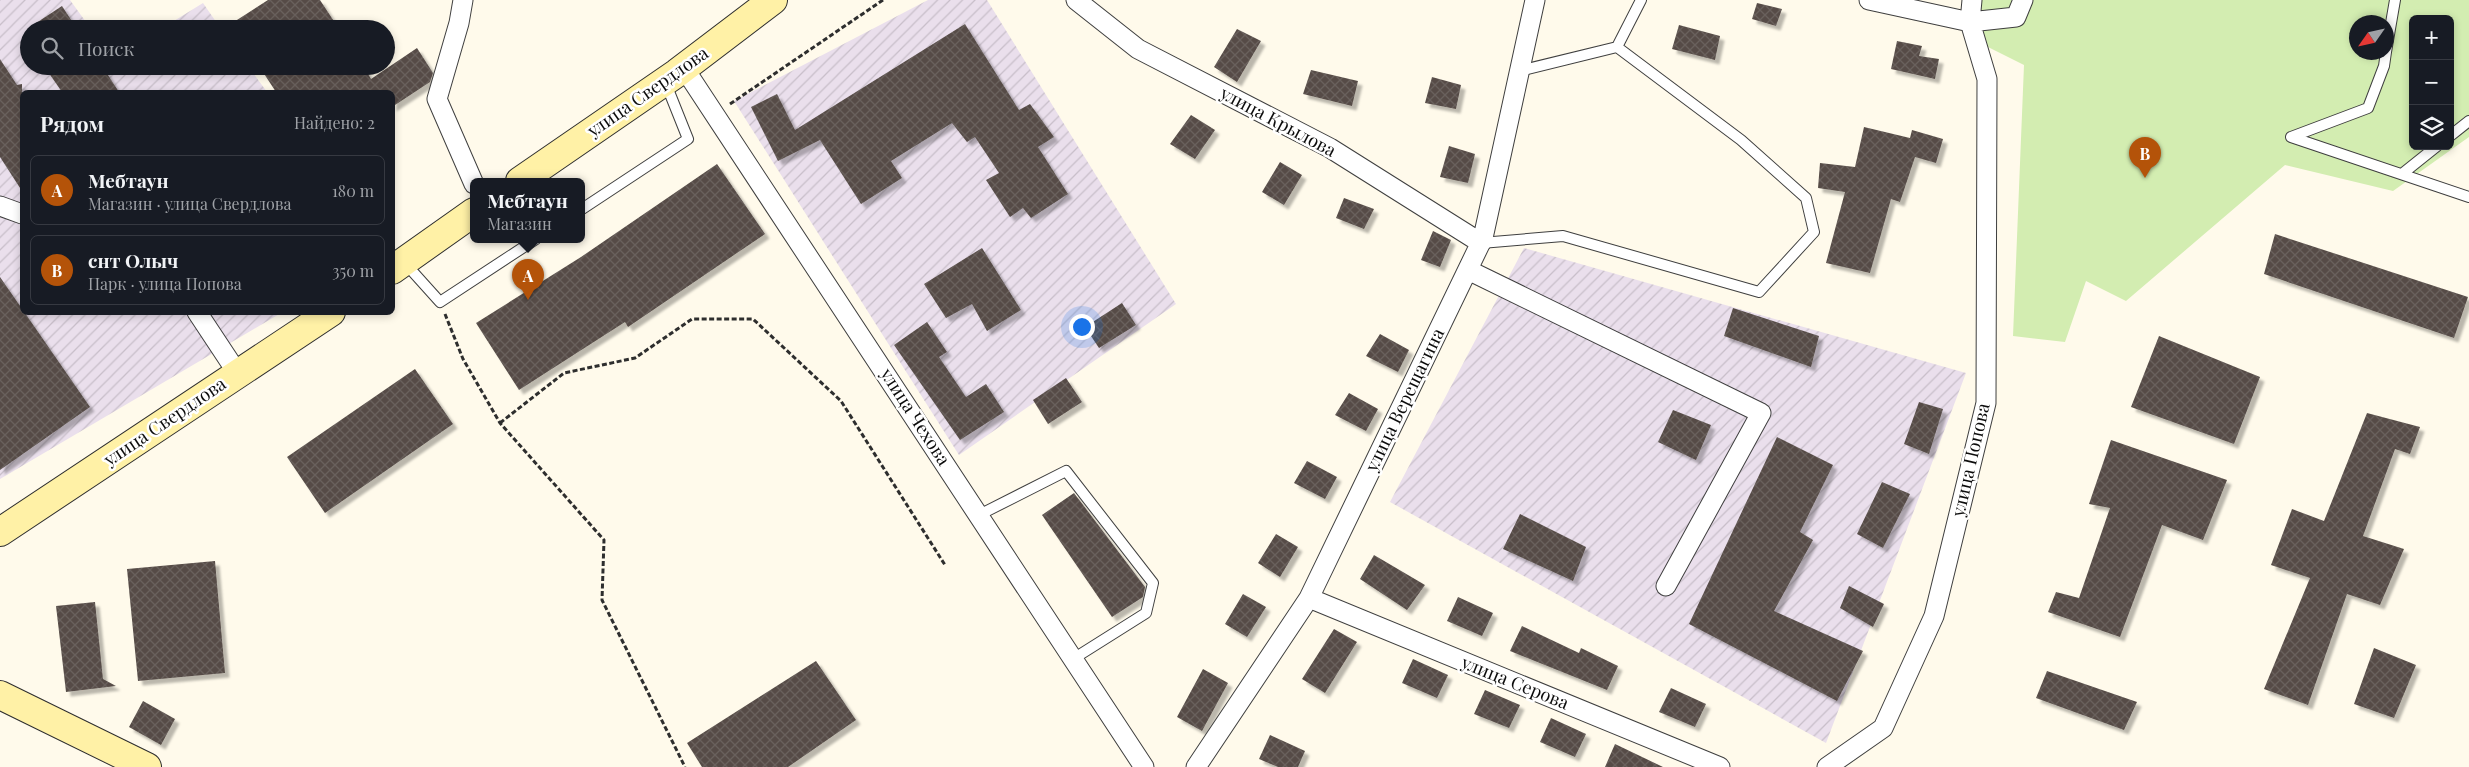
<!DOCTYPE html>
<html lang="ru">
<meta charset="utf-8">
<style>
:root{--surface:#171b24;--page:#242831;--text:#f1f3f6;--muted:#9ea1a6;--line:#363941;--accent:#b45309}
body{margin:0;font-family:"Playfair Display",serif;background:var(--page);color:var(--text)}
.controls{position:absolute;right:15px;top:15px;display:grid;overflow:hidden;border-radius:8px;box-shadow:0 2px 8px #0003}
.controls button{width:45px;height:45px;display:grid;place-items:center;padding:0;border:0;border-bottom:1px solid var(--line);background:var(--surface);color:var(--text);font:25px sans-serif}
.compass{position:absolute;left:2349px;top:15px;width:45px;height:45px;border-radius:50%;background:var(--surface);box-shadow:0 2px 8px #0003;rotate:236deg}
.you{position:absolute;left:1081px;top:326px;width:18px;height:18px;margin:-12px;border:4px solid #fff;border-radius:50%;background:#1a73e8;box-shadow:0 0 0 8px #1a73e833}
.badge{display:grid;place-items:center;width:32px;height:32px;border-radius:50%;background:var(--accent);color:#fff;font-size:16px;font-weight:700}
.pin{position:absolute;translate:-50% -41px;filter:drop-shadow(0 1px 2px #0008)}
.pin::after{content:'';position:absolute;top:26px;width:18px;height:15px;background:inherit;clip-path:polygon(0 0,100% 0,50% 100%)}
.popup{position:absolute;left:470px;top:178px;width:115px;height:65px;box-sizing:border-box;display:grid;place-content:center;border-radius:8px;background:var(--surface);filter:drop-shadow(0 1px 4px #0005);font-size:16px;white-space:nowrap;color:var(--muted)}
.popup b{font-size:19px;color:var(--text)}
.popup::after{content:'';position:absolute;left:50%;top:100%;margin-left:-10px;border:10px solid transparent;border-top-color:var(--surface)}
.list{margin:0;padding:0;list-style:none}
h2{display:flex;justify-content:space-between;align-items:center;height:65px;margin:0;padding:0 20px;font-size:21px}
h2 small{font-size:16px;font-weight:400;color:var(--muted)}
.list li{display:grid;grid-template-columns:32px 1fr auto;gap:15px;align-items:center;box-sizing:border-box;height:70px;margin:0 10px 10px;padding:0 10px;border:1px solid var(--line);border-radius:8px}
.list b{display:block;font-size:19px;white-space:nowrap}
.list p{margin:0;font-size:16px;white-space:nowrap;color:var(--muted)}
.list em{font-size:16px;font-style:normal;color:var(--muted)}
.icon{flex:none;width:28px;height:28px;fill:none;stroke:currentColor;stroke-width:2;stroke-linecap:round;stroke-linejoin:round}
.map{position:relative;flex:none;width:2469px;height:767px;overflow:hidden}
.search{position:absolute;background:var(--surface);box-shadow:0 2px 8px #0003;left:20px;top:20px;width:375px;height:55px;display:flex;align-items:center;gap:12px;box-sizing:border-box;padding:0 18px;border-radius:28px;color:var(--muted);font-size:19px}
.panel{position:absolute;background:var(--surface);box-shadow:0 2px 8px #0003;left:20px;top:90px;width:375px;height:225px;border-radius:8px}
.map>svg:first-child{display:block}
.industrial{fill:url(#industrial-furrows)}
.garden{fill:#d3edb1;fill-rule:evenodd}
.building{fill:url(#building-cross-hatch);filter:url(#shadow)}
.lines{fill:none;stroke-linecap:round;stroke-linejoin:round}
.service-casing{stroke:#3f3f3f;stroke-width:12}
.minor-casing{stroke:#3f3f3f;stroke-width:21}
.secondary-casing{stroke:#2e2e2e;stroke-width:30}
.path{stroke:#2e2e2e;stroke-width:3;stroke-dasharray:5 2.5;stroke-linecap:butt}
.service{stroke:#fff;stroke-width:10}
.minor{stroke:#fff;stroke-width:19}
.secondary{stroke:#fff1a6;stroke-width:28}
.labels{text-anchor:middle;stroke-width:5;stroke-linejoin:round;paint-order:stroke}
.street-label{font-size:18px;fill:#0c0c0c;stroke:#fff}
</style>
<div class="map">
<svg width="2469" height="767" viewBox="0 0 2469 767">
<defs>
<pattern id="industrial-furrows" width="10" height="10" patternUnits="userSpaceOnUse" patternTransform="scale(1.25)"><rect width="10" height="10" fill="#eadfec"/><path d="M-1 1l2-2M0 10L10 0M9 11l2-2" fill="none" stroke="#c8bec9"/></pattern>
<pattern id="building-cross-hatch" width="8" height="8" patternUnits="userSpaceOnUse" patternTransform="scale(1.25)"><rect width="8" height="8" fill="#564c47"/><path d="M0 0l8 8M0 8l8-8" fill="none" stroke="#69615d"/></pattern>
<filter id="shadow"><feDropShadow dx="4.5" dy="4.5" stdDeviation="1" flood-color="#0004"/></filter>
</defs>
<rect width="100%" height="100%" fill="#fffaeb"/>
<path class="industrial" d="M0 0H70L91 29H29V66H248L267 92H22V312L281 313 0 479Z
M928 0H987L1176 304 959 455 734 101Z
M203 3 221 29H161Z
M1524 248 1966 373 1826 743 1390 502Z"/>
<path class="garden" d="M1972 0H2469V137L2393 191 2285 165 2126 301 2086 281 2065 342 2013 336 2024 65 1968 37ZM2413 19H2450V146H2413ZM2356 22H2386V52H2356Z"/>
<path class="building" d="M268 0H320L339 29H223Z
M1757 3 1782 9 1776 26 1752 19Z
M62 6 77 29H27Z
M965 24 1019 110 1030 104 1054 137 1038 147 1068 194 1031 218 1023 208 1010 217 986 180 999 173 975 137 967 142 952 123 891 161 902 178 861 204 820 140 778 161 751 107 777 94 795 130Z
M1679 25 1720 36 1715 60 1672 49Z
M1237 29 1261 41 1237 82 1214 67Z
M1897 41 1922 46 1919 56 1939 59 1935 79 1891 69Z
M417 48 433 73 430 82 392 107V92H276L259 66H363L371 79Z
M0 59 17 85 22 84V191L0 157Z
M44 66H102L119 92H62Z
M1311 70 1358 81 1352 106 1303 94Z
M1432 77 1461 85 1456 109 1425 103Z
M1191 115 1215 130 1195 159 1170 144Z
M1864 127 1910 138 1912 130 1943 139 1936 163 1915 157 1900 202 1891 199 1870 273 1826 263 1845 192 1818 188 1820 163 1855 167Z
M1449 146 1475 154 1468 183 1440 177Z
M1280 162 1302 175 1284 205 1262 192Z
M717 164 765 234 628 327 625 322 519 390 476 323 581 257Z
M1344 198 1374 209 1364 229 1336 218Z
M1433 231 1451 240 1440 267 1421 260Z
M2275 234 2468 297 2454 338 2264 274Z
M982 248 1021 310 987 331 972 304 946 318 924 284Z
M0 277 90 407 0 470Z
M1122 303 1136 325 1099 348 1085 327Z
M1733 308 1819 336 1811 367 1724 336Z
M927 322 947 352 939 357 966 397 986 384 1004 412 960 440 894 345Z
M1380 334 1409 350 1398 372 1366 356Z
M2159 336 2260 377 2234 444 2131 407Z
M415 369 453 424 325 513 287 457Z
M1066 378 1082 402 1048 424 1033 400Z
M1349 393 1378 409 1366 431 1335 415Z
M1919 402 1943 409 1929 454 1904 444Z
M1673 410 1711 425 1696 460 1658 442Z
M2367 413 2420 427 2410 454 2395 449 2363 536 2404 549 2380 605 2347 594 2308 705 2264 689 2310 578 2271 565 2292 509 2324 521Z
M1777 437 1833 465 1800 532 1813 540 1774 611 1863 651 1837 701 1689 624Z
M2111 440 2227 480 2203 540 2162 525 2120 637 2048 612 2056 592 2079 598 2110 508 2089 504Z
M1307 461 1337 477 1325 499 1294 483Z
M1882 482 1910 494 1883 548 1857 534Z
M1074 493 1145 587 1143 597 1112 617 1042 515Z
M1520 514 1586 547 1573 581 1503 549Z
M1276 534 1298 547 1280 577 1258 563Z
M1374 555 1425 585 1407 610 1360 579Z
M215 561 225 673 138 681 127 569Z
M1849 586 1884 604 1873 627 1840 608Z
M1243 594 1266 607 1247 637 1225 624Z
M1458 597 1493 613 1482 636 1447 621Z
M95 602 103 679 116 686 66 692 56 606Z
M1522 626 1579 653 1581 648 1618 666 1607 690 1510 651Z
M1334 629 1357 642 1325 693 1302 679Z
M2374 648 2416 665 2394 718 2354 704Z
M1413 659 1448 675 1437 698 1402 683Z
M816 661 856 720 788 767H702L687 743Z
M1203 669 1228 683 1202 731 1177 717Z
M2047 671 2137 702 2124 730 2036 698Z
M1671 688 1706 704 1695 727 1659 712Z
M1485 690 1520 705 1509 728 1474 714Z
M143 701 175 719 161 745 129 727Z
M1551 718 1586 734 1575 757 1540 742Z
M1270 735 1305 751 1298 767H1278L1259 759Z
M1615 744 1663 767H1605Z"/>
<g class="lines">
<g class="service-casing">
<path id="service" d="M1617 47 1641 0
M2386 52 2395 0
M2450 136 2469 121
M2291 137 2469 197
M2291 137 2368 108 2384 66 2386 52
M2402 174 2437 146
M582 209 688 139 666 84
M1481 243 1563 236 1759 292 1814 232 1806 198 1741 140 1617 47 1519 71
M404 262 440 302 536 239
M979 515 1066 471 1153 583 1146 613 1073 659"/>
</g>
<g class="minor-casing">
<path id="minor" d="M463 0 459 23 437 99 474 184
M1076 0 1138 49 1330 148 1481 243
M1869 0 1970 22 2016 17 2023 0
M684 68 1144 767
M0 206 22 214
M1468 270 1761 413 1666 586
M197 312 238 374
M1309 598 1720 767
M1196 767 1309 598 1483 238 1535 0
M1827 767 1883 728 1934 616 1986 403 1987 79 1970 22 1972 0"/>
</g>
<g class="secondary-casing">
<path id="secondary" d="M520 181 677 73 773 0
M392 270 474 212
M0 532 331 312
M0 695 147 767"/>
</g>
<path class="path" d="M730 104 883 0
M445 314 463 359 500 423 604 540 602 600 685 767
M500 423 564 373 635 358 692 319H753L841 401 945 565"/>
<use href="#service" class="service"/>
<use href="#minor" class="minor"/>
<use href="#secondary" class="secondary"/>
</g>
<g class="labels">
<g class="street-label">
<text transform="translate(648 92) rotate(-35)" y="6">улица Свердлова</text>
<text transform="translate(1278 122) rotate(28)" y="6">улица Крылова</text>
<text transform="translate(1405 400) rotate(-64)" y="6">улица Верещагина</text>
<text transform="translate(915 417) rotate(57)" y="6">улица Чехова</text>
<text transform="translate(165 422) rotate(-34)" y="6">улица Свердлова</text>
<text transform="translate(1971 460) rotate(-77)" y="6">улица Попова</text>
<text transform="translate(1515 683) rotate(22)" y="6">улица Серова</text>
</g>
</g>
</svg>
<div class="controls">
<button>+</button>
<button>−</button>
<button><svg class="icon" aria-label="layers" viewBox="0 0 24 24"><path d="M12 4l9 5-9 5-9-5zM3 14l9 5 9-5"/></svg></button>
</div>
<svg class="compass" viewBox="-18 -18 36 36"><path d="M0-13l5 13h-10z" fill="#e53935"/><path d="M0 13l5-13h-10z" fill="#9ea1a6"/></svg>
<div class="you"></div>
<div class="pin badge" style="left:528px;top:300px">A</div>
<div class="popup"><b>Мебтаун</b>Магазин</div>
<div class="pin badge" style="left:2145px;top:178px">B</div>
<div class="search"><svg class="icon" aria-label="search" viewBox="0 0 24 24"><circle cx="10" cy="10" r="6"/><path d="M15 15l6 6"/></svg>Поиск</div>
<section class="panel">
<h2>Рядом<small>Найдено: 2</small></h2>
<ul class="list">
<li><span class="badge">A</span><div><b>Мебтаун</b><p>Магазин · улица Свердлова</p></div><em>180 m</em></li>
<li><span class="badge">B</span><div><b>снт Олыч</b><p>Парк · улица Попова</p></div><em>350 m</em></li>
</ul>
</section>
</div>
